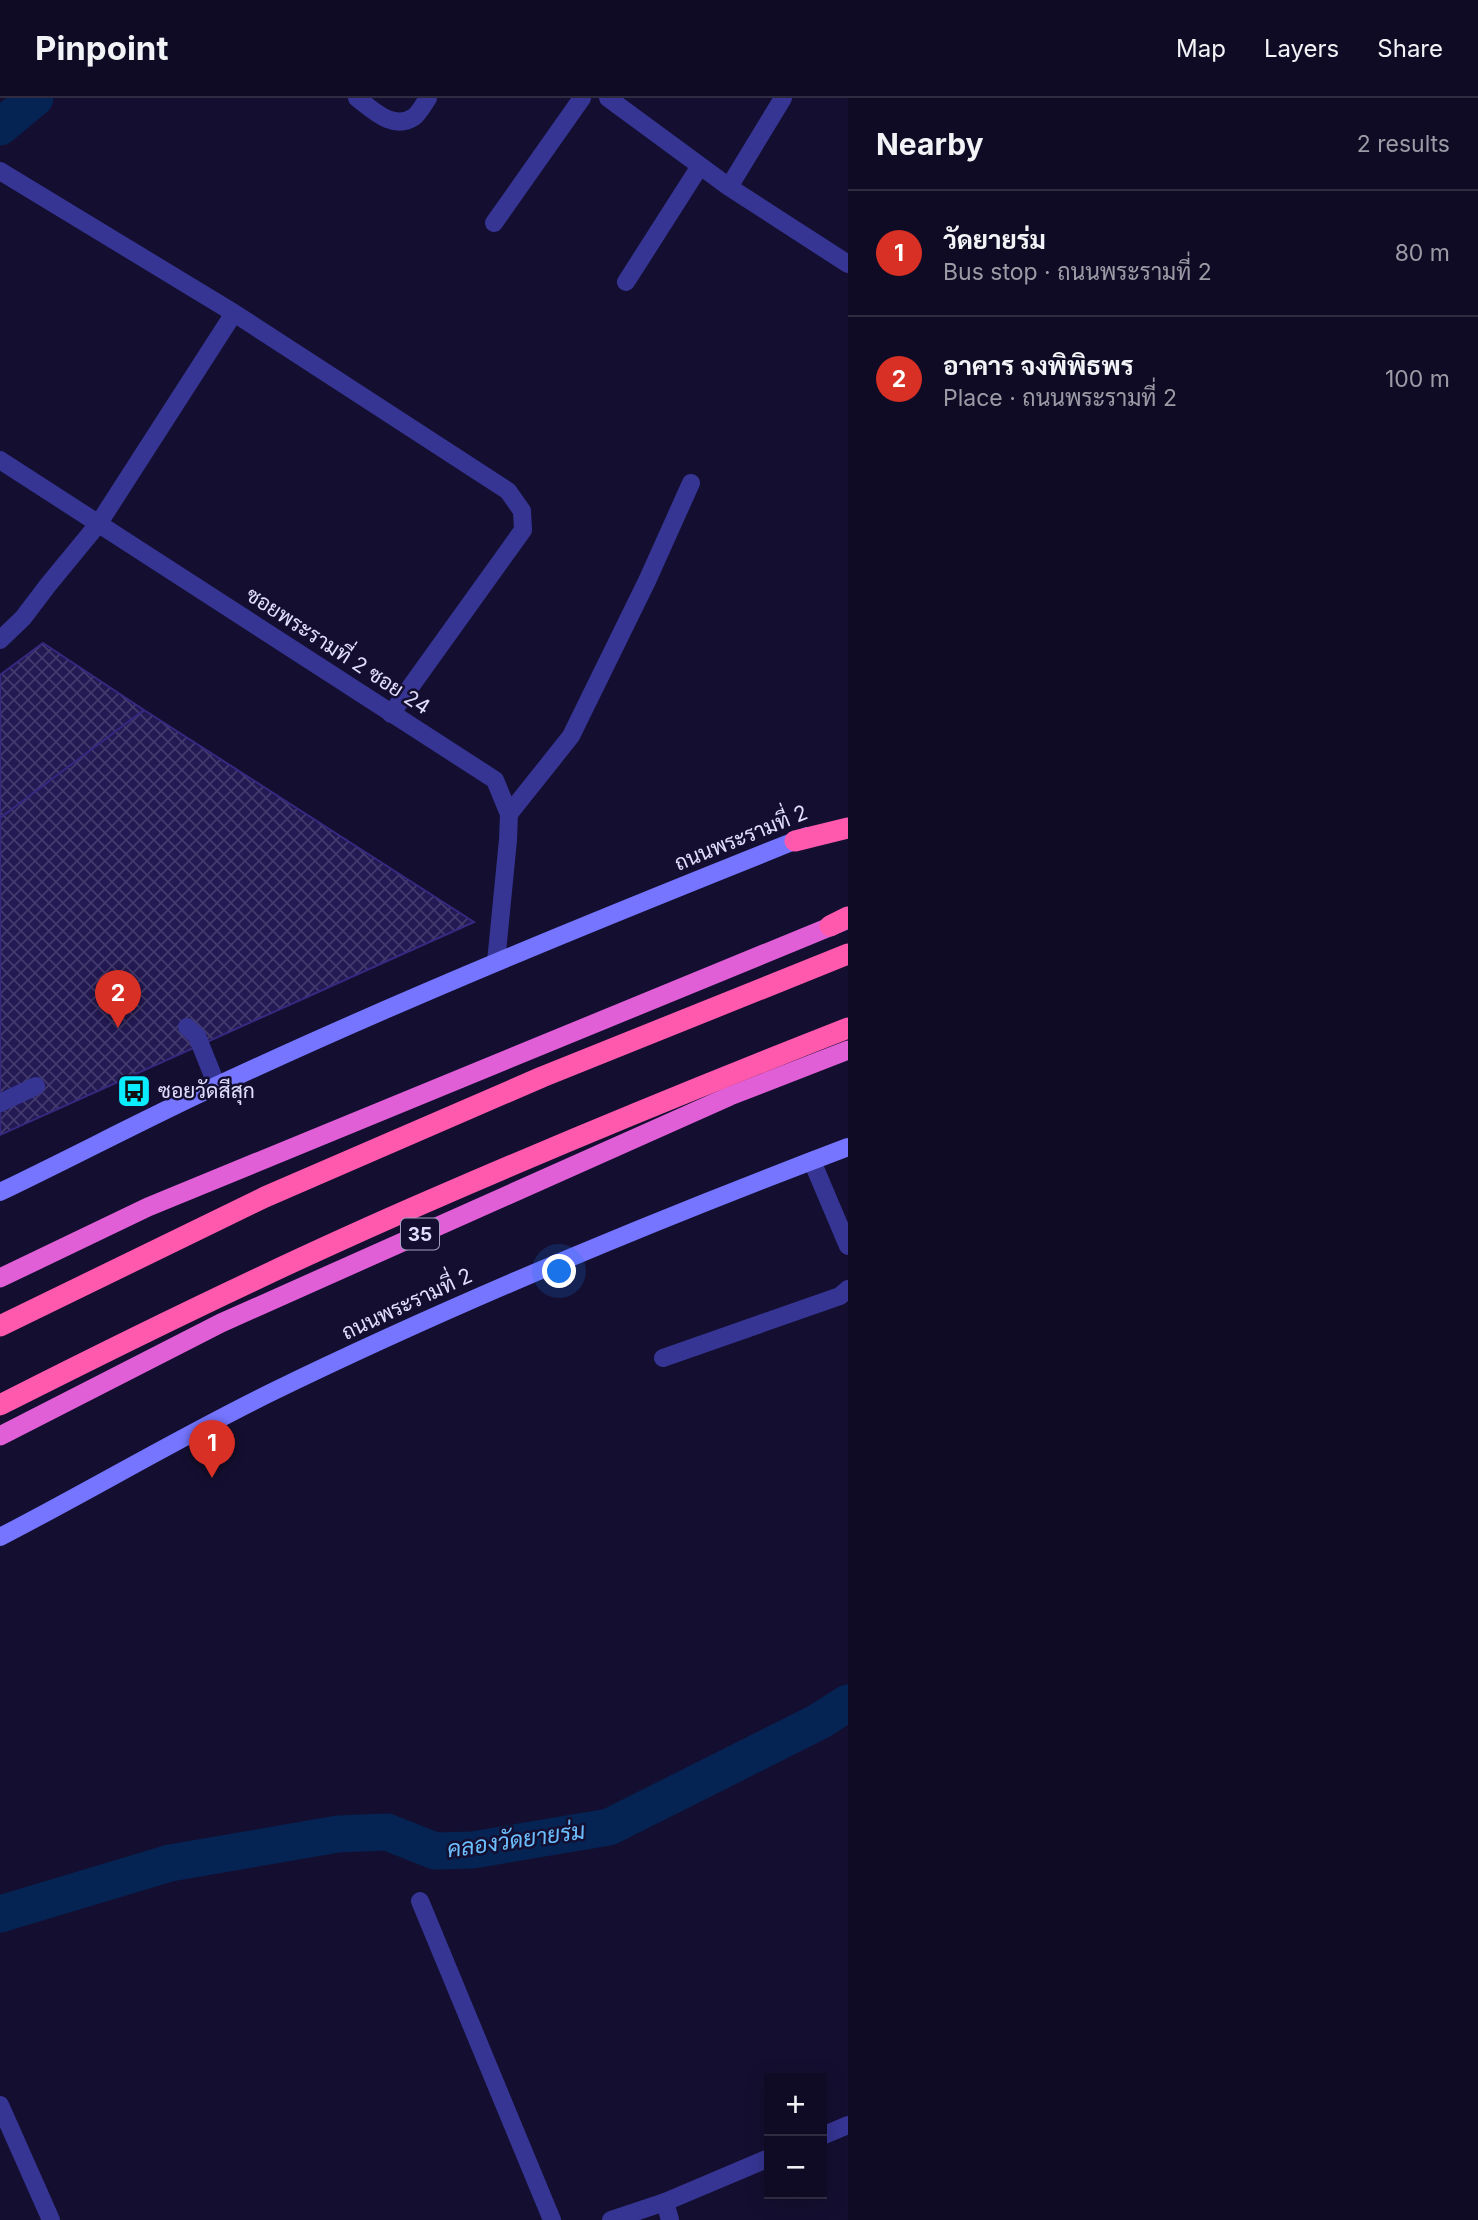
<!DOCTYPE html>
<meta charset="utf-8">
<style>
:root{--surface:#0f0b24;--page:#18142c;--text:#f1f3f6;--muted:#9b9ba6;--line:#2f2b41;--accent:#d93025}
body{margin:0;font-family:Inter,Sarabun,sans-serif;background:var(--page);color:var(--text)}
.controls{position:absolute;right:21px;bottom:21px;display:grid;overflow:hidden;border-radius:0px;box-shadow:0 4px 18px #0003}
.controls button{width:63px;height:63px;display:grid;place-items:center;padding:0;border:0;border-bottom:2px solid var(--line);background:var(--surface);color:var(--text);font:35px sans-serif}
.you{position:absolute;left:560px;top:1174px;width:24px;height:24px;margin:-18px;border:5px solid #fff;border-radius:50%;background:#1a73e8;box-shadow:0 0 0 10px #1a73e833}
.badge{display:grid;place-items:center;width:46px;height:46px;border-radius:50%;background:var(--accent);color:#fff;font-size:23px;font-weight:700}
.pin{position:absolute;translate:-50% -58px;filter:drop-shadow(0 2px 4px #0008)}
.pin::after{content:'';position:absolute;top:37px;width:24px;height:21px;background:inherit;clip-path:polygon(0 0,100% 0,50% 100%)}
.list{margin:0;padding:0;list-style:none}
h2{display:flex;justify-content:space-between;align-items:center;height:91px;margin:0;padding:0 28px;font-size:30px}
h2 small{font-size:23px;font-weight:400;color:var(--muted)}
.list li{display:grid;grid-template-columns:46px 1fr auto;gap:21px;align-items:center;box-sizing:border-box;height:126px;padding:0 28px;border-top:2px solid var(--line)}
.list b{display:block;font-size:26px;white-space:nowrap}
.list p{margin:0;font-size:23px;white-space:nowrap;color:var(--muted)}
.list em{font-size:23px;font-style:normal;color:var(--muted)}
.map{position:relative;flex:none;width:848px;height:2122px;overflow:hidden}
header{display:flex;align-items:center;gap:42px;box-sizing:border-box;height:98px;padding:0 35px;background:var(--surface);border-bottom:2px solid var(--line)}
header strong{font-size:33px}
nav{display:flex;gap:38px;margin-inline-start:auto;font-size:24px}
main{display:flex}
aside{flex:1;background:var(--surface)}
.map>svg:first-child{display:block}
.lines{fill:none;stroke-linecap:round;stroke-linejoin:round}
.canal{stroke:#052353;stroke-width:37}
.building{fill:url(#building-cross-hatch);stroke:#382881;stroke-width:2}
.service{stroke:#363594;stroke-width:18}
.minor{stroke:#363594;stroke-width:18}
.secondary{stroke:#7575ff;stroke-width:18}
.trunk{stroke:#e05fd6;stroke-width:19}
.motorway{stroke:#ff59ad;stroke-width:21}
.labels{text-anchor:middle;stroke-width:5;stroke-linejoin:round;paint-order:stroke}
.shield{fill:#140f30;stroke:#a4a0c1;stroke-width:2}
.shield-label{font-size:19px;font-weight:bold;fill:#e1deff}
.street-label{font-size:21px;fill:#e1deff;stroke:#140f30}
.poi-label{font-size:21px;fill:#e1deff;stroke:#140f30;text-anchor:start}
.water-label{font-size:23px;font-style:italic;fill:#6cbfff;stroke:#140f30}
</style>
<header>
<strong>Pinpoint</strong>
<nav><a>Map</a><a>Layers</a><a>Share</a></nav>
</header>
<main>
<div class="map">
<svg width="848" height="2122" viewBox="0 0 848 2122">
<defs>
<pattern id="building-cross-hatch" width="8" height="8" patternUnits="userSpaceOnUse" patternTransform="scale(1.75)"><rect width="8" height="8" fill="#231953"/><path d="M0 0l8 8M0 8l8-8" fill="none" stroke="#433a6d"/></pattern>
</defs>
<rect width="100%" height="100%" fill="#140f30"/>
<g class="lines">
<path class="canal" d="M0 29 35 0
M0 1816 170 1765 338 1736 387 1734 435 1753 473 1752 609 1729 818 1624 848 1605"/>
</g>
<path class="building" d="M43 545 144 612 0 720V577Z
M144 612 474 824 0 1037V720Z"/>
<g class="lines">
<path class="service" d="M494 125 582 0
M626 184 700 68
M187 929 197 938 217 988
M0 1005 36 988
M812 1063 848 1148
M663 1260 840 1198 848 1191
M420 1803 552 2122
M665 2104 670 2122"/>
<path class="minor" d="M357 0C373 12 393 33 414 19 419 15 424 6 428 0
M608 0 729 89 848 166
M0 73 234 215 508 393 522 413 523 432 391 616
M729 89 783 0
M0 362 495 682 509 716 508 742 496 864
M0 542 23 520 48 487 99 425 234 215
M509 716 571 638 647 483 691 385
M0 2007 51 2122
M822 2038 848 2027
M611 2122 665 2104 769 2060"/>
<path class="secondary" d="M0 1094C73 1059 145 1021 218 987 411 897 609 817 807 738
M0 1439C91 1392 180 1339 272 1294 459 1203 653 1123 848 1049"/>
<path class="trunk" d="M0 1180 148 1109 844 823
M0 1338 221 1225 730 998 848 952"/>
<path class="motorway" d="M795 743 848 730
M830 828 848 819
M0 1228 265 1099 542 979 848 856
M0 1307C142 1235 285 1165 431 1102 569 1042 708 985 848 930"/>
</g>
<defs>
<g id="bus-square" transform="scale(1.75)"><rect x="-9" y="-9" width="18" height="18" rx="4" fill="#0aedff" stroke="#140f30"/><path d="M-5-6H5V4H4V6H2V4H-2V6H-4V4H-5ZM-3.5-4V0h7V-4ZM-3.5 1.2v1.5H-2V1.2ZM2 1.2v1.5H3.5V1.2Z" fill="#111"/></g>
</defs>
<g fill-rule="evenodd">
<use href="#bus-square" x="134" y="993"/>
</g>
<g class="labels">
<rect class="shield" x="401" y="1120.5" width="38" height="31" rx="5"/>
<g class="shield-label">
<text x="420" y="1143">35</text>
</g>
<g class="street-label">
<text transform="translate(338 553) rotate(33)" y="7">ซอยพระรามที่ 2 ซอย 24</text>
<text transform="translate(741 740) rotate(-22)" y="7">ถนนพระรามที่ 2</text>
<text transform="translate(407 1206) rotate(-25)" y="7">ถนนพระรามที่ 2</text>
</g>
<g class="poi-label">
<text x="158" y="1000">ซอยวัดสีสุก</text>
</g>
<g class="water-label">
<text transform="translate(516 1742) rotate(-8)" y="8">คลองวัดยายร่ม</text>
</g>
</g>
</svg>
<div class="controls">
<button>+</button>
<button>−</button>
</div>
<div class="you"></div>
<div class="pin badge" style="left:212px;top:1380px">1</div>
<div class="pin badge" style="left:118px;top:930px">2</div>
</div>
<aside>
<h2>Nearby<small>2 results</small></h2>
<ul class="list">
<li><span class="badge">1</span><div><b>วัดยายร่ม</b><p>Bus stop · ถนนพระรามที่ 2</p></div><em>80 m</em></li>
<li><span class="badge">2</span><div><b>อาคาร จงพิพิธพร</b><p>Place · ถนนพระรามที่ 2</p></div><em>100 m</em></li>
</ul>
</aside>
</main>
